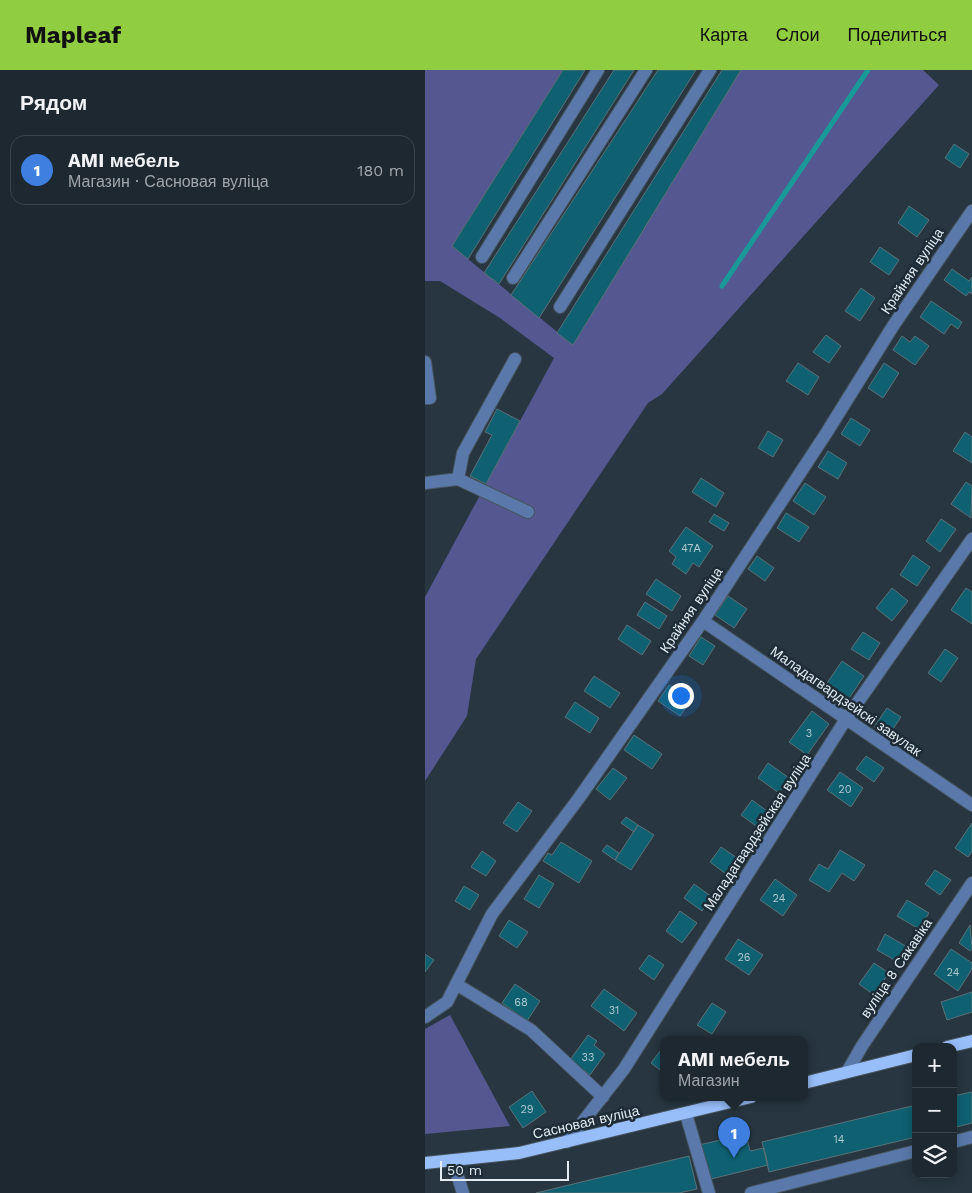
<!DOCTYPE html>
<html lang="ru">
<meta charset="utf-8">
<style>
:root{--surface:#1d2830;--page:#253038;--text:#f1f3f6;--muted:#a0a6ab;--line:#3b444c;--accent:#90cd41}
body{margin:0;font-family:"Work Sans",sans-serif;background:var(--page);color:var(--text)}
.controls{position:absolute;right:15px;bottom:15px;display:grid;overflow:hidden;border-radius:10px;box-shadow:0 2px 12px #0003}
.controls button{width:45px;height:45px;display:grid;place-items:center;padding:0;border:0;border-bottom:1px solid var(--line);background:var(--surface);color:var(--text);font:25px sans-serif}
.scale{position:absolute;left:15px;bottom:12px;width:129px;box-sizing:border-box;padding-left:5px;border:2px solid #e3ecf3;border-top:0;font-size:14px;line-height:18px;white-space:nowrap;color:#e3ecf3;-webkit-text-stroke:4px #1d2c36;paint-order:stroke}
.you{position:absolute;left:255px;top:625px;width:18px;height:18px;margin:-12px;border:4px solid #fff;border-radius:50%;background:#1a73e8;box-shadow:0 0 0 8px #1a73e833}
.badge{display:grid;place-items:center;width:32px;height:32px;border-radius:50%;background:var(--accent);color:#fff;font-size:16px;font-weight:700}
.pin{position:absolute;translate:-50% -41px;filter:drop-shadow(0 1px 2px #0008)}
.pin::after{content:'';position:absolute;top:26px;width:18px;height:15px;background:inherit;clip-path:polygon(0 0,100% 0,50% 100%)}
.popup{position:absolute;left:235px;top:966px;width:148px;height:65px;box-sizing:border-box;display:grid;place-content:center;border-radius:10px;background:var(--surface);filter:drop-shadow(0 1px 4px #0005);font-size:16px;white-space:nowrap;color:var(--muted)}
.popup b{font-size:19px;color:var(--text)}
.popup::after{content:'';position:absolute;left:50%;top:100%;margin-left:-10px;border:10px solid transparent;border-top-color:var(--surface)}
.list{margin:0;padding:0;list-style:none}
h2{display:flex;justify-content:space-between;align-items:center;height:65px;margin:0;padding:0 20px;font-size:21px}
h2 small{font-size:16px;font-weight:400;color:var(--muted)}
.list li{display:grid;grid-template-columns:32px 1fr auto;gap:15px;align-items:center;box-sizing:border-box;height:70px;margin:0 10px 10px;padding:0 10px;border:1px solid var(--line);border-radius:15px}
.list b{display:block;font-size:19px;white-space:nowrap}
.list p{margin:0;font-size:16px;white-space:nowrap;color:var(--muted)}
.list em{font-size:16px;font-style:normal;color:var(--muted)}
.icon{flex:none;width:28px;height:28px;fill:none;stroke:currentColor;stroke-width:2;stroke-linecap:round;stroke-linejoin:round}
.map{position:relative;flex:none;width:547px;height:1123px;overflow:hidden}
header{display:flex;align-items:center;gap:30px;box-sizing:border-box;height:70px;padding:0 25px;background:var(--accent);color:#111}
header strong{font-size:24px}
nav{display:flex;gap:28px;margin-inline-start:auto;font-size:18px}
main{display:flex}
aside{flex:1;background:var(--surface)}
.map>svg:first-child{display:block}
.green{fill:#555791}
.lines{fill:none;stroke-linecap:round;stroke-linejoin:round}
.stream{stroke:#199999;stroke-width:5}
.building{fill:#0f6071;stroke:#5b7177}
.minor-casing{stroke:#45535d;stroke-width:14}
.major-casing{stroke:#45535d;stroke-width:14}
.minor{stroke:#5a79aa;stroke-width:12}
.major{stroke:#98befa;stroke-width:12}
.labels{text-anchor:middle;stroke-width:5;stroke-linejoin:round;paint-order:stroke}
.number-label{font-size:11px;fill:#aec9d2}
.street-label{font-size:14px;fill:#e3ecf3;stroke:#1d2c36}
</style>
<header>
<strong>Mapleaf</strong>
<nav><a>Карта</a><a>Слои</a><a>Поделиться</a></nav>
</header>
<main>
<aside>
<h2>Рядом<small></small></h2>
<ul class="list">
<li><span class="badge" style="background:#3f7fe0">1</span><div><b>AMI мебель</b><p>Магазин · Сасновая вуліца</p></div><em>180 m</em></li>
</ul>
</aside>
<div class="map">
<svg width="547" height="1123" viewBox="0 0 547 1123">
<rect width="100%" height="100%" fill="#273640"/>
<path class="green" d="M0 0H138L27 176 147 274 316 0H498L514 15 237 324 223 333 51 589 42 646 0 711V527L129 288 75 248 15 211H0Z
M25 945 85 1056 0 1064V959Z"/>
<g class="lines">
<path class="stream" d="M297 216 443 0"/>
</g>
<path class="building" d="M138 0H160L43 189 27 176Z
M189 0H209L74 214 59 203Z
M233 0H271L114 248 86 225Z
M297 0H316L148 275 132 263Z
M529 74 544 84 535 98 520 88Z
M484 136 504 150 492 167 473 153Z
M455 177 474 190 464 205 445 192Z
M527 199 544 211 547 207V224L544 222 541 226 519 210Z
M436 218 450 228 435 251 420 241Z
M506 231 537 252 533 259 526 254 519 264 495 247Z
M401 265 416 276 404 293 388 282Z
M477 266 485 272 490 266 504 276 490 295 468 280Z
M373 293 394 307 383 325 361 311Z
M459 293 474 303 458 328 443 318Z
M72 339 95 351 61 414 45 406 67 365 60 362Z
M426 348 445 360 435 376 416 364Z
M343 361 358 370 348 387 333 378Z
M540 362 547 367V393L528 381Z
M403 381 422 393 413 409 393 397Z
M276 408 299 423 291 437 267 422Z
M541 412 547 416 546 448 526 434Z
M380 413 401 427 389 445 368 431Z
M361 443 384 457 374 472 352 458Z
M289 444 304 453 299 461 284 452Z
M516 449 531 459 515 482 501 471Z
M261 457 288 476 274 497 268 493 261 504 247 494 251 487 244 481Z
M488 485 505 497 492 516 475 505Z
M332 486 349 498 340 511 323 499Z
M231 509 256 526 247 541 221 524Z
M467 518 483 531 467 551 451 538Z
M541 518 547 522V554L526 540Z
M303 526 322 539 309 558 290 545Z
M220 532 242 546 234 559 212 545Z
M202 555 226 571 217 585 193 569Z
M438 562 455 573 444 590 426 579Z
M276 567 290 576 278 595 264 586Z
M520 579 533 588 516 612 503 603Z
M417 591 439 606 418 637 396 622Z
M169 606 195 623 185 638 159 621Z
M244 615 266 630 255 646 233 631Z
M150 632 174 648 165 663 140 647Z
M462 638 476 647 463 666 449 657Z
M387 641 404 654 382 685 364 672Z
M209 665 237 684 227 699 199 680Z
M441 686 459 698 449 712 431 699Z
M343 693 364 708 354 723 333 708Z
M188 698 202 708 185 730 171 719Z
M415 702 438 718 426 737 402 720Z
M327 730 342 741 331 756 316 745Z
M93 732 107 741 92 762 78 753Z
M201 747 213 755 209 762 196 753Z
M547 753V781L543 787 530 778Z
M213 755 229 765 206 800 190 790Z
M136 772 167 791 154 813 118 791 123 783 127 785Z
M182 775 194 783 190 790 177 781Z
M296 777 312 788 301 804 285 792Z
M415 780 440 795 429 811 417 803 404 822 384 810 394 794 403 799Z
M57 781 71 791 61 806 46 797Z
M510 800 526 810 515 825 500 814Z
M114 805 129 814 114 838 99 829Z
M350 809 372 825 358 846 335 830Z
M269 814 287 827 277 841 259 828Z
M39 816 54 825 45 840 30 831Z
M482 830 504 843 494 859 472 846Z
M255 841 272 853 257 873 241 861Z
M84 850 103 862 92 878 74 866Z
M545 855 547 878 545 881 534 873Z
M460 864 482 877 473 892 452 880Z
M313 869 338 885 324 905 300 889Z
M526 879 547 893V899L533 921 509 904Z
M0 884 9 890 0 902Z
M224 885 239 895 229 910 214 899Z
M449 893 464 903 449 925 434 914Z
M90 914 115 931 102 951 77 933Z
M179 919 212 943 199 961 166 936Z
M547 922V942L522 950 516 932Z
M287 933 301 942 287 964 272 955Z
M163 965 172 971 169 975 180 984 165 1005 145 990Z
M239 976V1003L226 993Z
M107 1021 121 1042 98 1058 84 1037Z
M547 1022V1053L528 1058V1026Z
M491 1035V1067L344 1102 337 1072Z
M321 1064 325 1081 339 1078 343 1095 282 1110 274 1075Z
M264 1086 272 1119 254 1123H111Z"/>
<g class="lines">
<g class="minor-casing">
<path id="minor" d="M57 187 173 0
M88 208 221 0
M135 237 285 0
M90 289 38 383 33 409 103 442
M0 292 5 328H0
M0 413 33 409
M278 551 547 735
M31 914 106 960 178 1027
M0 947 22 932 67 844 154 728 278 551 402 362 468 256 547 141
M422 1002 437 976 547 813
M261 1044 284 1123
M142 1072 199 999 421 649 547 469
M528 1072 547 1067
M28 1091 38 1123
M326 1123 491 1081"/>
</g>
<g class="major-casing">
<path id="major" d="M522 977 547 971
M379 1013 491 985
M0 1093 94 1083 326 1027"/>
</g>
<use href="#minor" class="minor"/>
<use href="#major" class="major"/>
</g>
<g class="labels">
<g class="number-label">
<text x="266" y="482">47А</text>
<text x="384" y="667">3</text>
<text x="420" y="723">20</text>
<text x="354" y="832">24</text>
<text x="319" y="891">26</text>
<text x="528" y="906">24</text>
<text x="96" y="936">68</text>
<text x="189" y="944">31</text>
<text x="163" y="991">33</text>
<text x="102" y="1043">29</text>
<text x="414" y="1073">14</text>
</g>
<g class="street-label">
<text transform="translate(487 201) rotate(-56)" y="5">Крайняя вуліца</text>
<text transform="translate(266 540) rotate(-56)" y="5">Крайняя вуліца</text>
<text transform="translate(421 631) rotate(35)" y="5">Маладагвардзейскі завулак</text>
<text transform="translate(332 762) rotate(-57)" y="5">Маладагвардзейская вуліца</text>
<text transform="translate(471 898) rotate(-56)" y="5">вуліца 8 Сакавіка</text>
<text transform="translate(161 1052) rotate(-13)" y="5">Сасновая вуліца</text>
</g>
</g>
</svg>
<div class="controls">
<button>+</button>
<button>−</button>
<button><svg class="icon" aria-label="layers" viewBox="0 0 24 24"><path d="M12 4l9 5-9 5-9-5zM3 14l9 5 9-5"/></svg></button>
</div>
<div class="scale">50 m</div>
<div class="you"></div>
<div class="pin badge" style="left:309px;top:1088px;background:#3f7fe0">1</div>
<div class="popup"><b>AMI мебель</b>Магазин</div>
</div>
</main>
